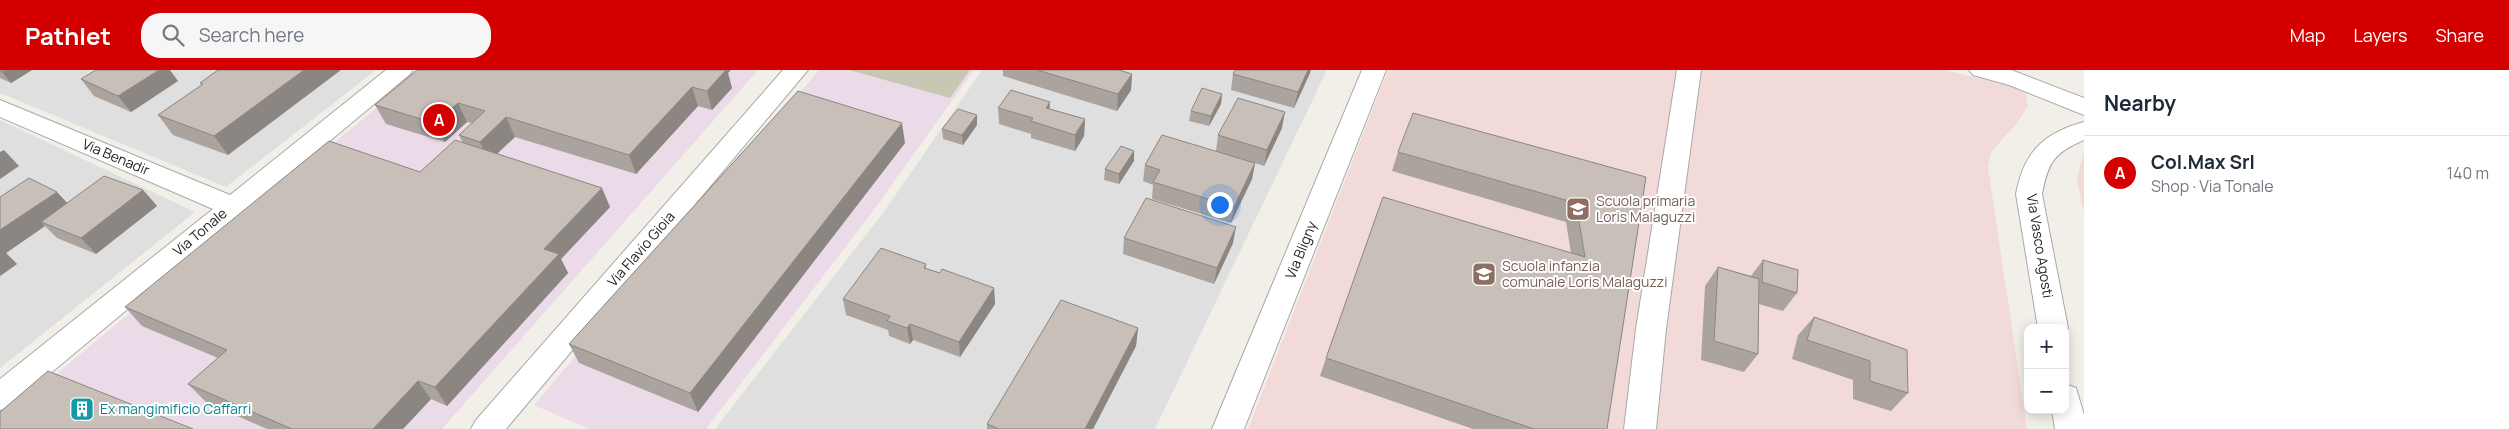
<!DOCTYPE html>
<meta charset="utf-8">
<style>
:root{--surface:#fff;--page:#f6f6f7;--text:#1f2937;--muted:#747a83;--line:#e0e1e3;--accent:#d40000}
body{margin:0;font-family:Manrope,sans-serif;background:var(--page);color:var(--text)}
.controls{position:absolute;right:15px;bottom:15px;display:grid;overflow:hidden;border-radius:10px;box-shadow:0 2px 12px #0003}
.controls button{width:45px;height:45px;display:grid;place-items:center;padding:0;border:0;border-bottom:1px solid var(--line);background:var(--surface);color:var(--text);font:25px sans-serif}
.you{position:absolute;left:1219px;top:134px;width:18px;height:18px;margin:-12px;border:4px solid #fff;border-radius:50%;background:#1a73e8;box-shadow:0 0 0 8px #1a73e833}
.badge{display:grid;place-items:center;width:32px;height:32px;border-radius:50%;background:var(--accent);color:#fff;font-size:16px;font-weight:700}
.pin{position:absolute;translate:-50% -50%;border:2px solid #fff;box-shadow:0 1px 5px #0006}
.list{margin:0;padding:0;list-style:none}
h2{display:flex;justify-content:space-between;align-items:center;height:65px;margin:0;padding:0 20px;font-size:21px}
h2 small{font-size:16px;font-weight:400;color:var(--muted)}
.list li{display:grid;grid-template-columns:32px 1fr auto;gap:15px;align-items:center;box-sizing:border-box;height:75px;padding:0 20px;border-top:1px solid var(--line)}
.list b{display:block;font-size:19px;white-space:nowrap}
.list p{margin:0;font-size:16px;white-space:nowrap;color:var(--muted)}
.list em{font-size:16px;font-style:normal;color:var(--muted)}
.icon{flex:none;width:28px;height:28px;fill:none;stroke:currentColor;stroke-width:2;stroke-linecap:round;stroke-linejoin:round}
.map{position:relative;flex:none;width:2084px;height:359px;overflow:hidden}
header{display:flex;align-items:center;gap:30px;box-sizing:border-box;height:70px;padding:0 25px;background:var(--accent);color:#fff}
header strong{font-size:24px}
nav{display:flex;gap:28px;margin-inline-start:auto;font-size:18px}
.search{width:350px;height:45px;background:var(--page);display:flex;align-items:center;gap:12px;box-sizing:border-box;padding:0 18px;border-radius:20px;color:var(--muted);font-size:19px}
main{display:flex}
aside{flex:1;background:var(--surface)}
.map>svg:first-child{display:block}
.residential{fill:#e0dfdf}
.commercial{fill:#f2dad9}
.industrial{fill:#ebdbe8}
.construction{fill:#c7c7b4}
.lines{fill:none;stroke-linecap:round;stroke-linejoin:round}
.minor-casing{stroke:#a9a9a9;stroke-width:2}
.minor{fill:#fff;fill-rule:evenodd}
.wall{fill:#aba49e}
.shaded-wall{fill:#8b8681}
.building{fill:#c7bfb8;stroke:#8b8681}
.labels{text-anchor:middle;stroke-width:4;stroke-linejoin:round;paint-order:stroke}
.street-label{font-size:14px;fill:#222;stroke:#fff}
.education-label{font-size:14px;fill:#785e54;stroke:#fff;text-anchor:start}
.culture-label{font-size:14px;fill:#0d838f;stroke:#fff;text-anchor:start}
</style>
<header>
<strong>Pathlet</strong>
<div class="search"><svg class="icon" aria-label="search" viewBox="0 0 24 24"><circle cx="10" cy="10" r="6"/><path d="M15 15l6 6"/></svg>Search here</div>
<nav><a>Map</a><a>Layers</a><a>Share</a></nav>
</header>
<main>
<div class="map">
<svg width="2084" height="359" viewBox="0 0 2084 359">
<rect width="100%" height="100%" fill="#f2efe9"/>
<path class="residential" d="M0 0H376L226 117 0 23Z
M982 0H1327L1155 359H715L883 143Z
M0 50 195 142 0 298Z"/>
<path class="commercial" d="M1388 0H1944L2025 19 2028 35 2018 52 1991 82 1988 97 2027 359H1248Z
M2084 81V144L2077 109Z"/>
<path class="industrial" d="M422 0H758L442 359H0V351Z
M819 0H974L873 141 706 359H589L534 335Z"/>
<path class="construction" d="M849 0H970L950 28Z"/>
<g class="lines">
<g class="minor-casing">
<path id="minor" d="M386 0H413L409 5 11 336 0 340V309L213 139 0 47V30L230 125Z
M783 0H808L506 359H471L476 350Z
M1362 0H1386L1244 359H1212Z
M1677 0H1701L1666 259 1656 359H1624L1636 259Z
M1969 0H2011L2084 28V45L2009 15 1973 5Z
M2084 52V70C2054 83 2048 92 2042 124L2068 258 2065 262V258H2038L2016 124C2024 82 2043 63 2084 52Z
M2065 314 2076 318 2084 345V359H2055L2052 340H2065Z"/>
</g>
<use href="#minor" class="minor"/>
</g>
<path class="wall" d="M0 0H32L11 13 0 8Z
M218 0 228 85 173 65 158 45 202 15 200 13Z
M1003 0H1119L1132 4 1131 20 1117 41 1003 6Z
M728 3 732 18 712 40 698 36 636 104 515 67 497 84 610 137 561 189 568 203 447 336 431 329 403 359H267L206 332 188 314 218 288 142 256 125 237 420 102 463 73 459 65 472 53 467 52 445 72 386 54 375 35Z
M1310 3 1294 38 1231 20 1233 4Z
M81 9 178 11 131 42 94 26Z
M1222 24 1221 34 1209 56 1189 51 1191 41Z
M998 38 1050 39 1085 49 1084 66 1075 81 1031 68V64L999 54Z
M977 45V55L963 75 943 69 942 59Z
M1282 58 1264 96 1255 93 1252 109 1231 153 1152 129 1153 115 1143 111 1145 95 1216 81 1218 65Z
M905 73 698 342 579 293 569 274Z
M1398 82 1646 107 1607 359H1473L1320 306 1326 288 1571 183 1566 152 1392 101Z
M1134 91 1119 114 1104 110 1105 99Z
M143 120 157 136 96 184 57 168 45 156 6 183 17 194 0 206V127L67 133Z
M1124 168 1233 173 1214 214 1123 184Z
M1763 190 1797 223 1783 241 1759 234 1758 284 1744 302 1701 290 1705 216 1718 197 1751 206Z
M926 194V199L994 218 995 234 960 287 913 270 910 274 889 266 888 260 846 245 843 229Z
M1814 247 1908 323 1891 341 1853 329V310L1792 289 1798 265Z
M1138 258 1136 276 1093 359H987V354Z"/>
<path class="shaded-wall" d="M7 0H32L11 13 2 2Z
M159 0H170L178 11 131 42 118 26Z
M304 0H341L228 85 214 66Z
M715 0H731L728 3 732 18 712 40 707 21Z
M1308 0H1311L1310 3 1294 38 1298 22Z
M1132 4 1131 20 1117 41 1118 24Z
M692 17 698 36 636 104 629 85Z
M1222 24 1221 34 1209 56 1211 46Z
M1050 32 1049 48 1046 38Z
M458 33 467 52 445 72 434 53Z
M1285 42 1282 58 1264 96 1267 80Z
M977 45V55L963 75 962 65Z
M506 47 515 67 489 91 480 72Z
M1085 49 1084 66 1075 81V65Z
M902 53 905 73 698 342 690 323Z
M4 80 19 96 0 109V82Z
M1134 81V91L1119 114V104Z
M1255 93 1252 109 1231 153 1234 137Z
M602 118 610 137 561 189 568 203 447 336 435 317 544 179Z
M143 120 157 136 96 184 81 168Z
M57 122 72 138 41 152 45 156 6 183 17 194 0 206V160Z
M1236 157 1233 173 1214 214 1217 198Z
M994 218 995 234 960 287 959 272Z
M910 254 913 270 910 274 907 258Z
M1138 258 1136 276 1093 359H1085Z
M418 311 431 329 403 359H373Z"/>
<path class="building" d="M0 0H7L2 2 0 1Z
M96 0H159L118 26 81 9Z
M218 0H304L214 66 158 45 203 14 200 13Z
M417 0H726L707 21 692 17 629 85 506 47 480 72 459 65 485 41 458 33 434 53 375 35Z
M1037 0H1119L1132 4 1118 24Z
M1235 0H1308L1298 22 1233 4Z
M1202 18 1222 24 1211 46 1191 41Z
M1011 20 1050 32 1046 38 1085 49 1075 65 1031 51 1033 48 998 38Z
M798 21 902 53 690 323 569 274Z
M1238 28 1285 42 1267 80 1218 65Z
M958 39 977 45 962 65 942 59Z
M1413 43 1646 107 1607 359H1534L1326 288 1383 127 1585 187 1576 133 1398 82Z
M1162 65 1255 93 1234 137 1153 112 1160 100 1145 95Z
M455 70 602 118 544 179 559 184 435 317 418 311 373 359H292L188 314 227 280 125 237 329 71 420 102Z
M1121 76 1134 81 1119 104 1105 99Z
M104 106 143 120 81 168 41 152Z
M29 108 57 122 0 160V127Z
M1146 128 1236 157 1217 198 1124 168Z
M881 178 926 194 924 198 940 203 942 199 994 218 959 272 910 254 907 258 887 251 890 246 843 229Z
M1763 190 1798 200 1797 223 1762 212Z
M1718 197 1759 209 1758 284 1714 271Z
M1061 230 1138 258 1085 359H999L987 354Z
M1814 247 1907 280 1908 323 1870 311V291L1807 270Z
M48 301 193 359H0V342Z"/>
<defs>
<g id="school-square" transform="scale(1.25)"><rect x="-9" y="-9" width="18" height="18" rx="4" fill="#8d6e63" stroke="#fff"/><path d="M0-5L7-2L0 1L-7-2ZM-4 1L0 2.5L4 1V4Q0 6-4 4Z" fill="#fff"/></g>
<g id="building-square" transform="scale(1.25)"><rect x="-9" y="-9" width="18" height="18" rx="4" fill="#0f9aa8" stroke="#fff"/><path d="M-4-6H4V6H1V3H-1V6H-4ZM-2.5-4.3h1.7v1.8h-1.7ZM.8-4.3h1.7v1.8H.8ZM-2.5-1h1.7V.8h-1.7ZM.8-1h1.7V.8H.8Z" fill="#fff"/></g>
</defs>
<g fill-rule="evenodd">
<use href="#school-square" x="1578" y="139"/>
<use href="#school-square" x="1484" y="204"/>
<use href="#building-square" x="82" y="339"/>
</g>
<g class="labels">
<g class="street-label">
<text transform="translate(116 87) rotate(23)" y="5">Via Benadir</text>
<text transform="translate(200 162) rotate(-40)" y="5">Via Tonale</text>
<text transform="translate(2040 176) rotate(81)" y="5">Via Vasco Agosti</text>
<text transform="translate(641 179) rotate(-49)" y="5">Via Flavio Gioia</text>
<text transform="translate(1301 180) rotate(-68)" y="5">Via Bligny</text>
</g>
<g class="education-label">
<text x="1596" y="136">Scuola primaria<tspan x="1596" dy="16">Loris Malaguzzi</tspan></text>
<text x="1502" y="201">Scuola infanzia<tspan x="1502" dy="16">comunale Loris Malaguzzi</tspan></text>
</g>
<g class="culture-label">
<text x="100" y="344">Ex mangimificio Caffarri</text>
</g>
</g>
</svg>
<div class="controls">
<button>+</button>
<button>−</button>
</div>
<div class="you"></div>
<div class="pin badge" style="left:439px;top:50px">A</div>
</div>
<aside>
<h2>Nearby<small></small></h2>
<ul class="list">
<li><span class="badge">A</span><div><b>Col.Max Srl</b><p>Shop · Via Tonale</p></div><em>140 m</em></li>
</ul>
</aside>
</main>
